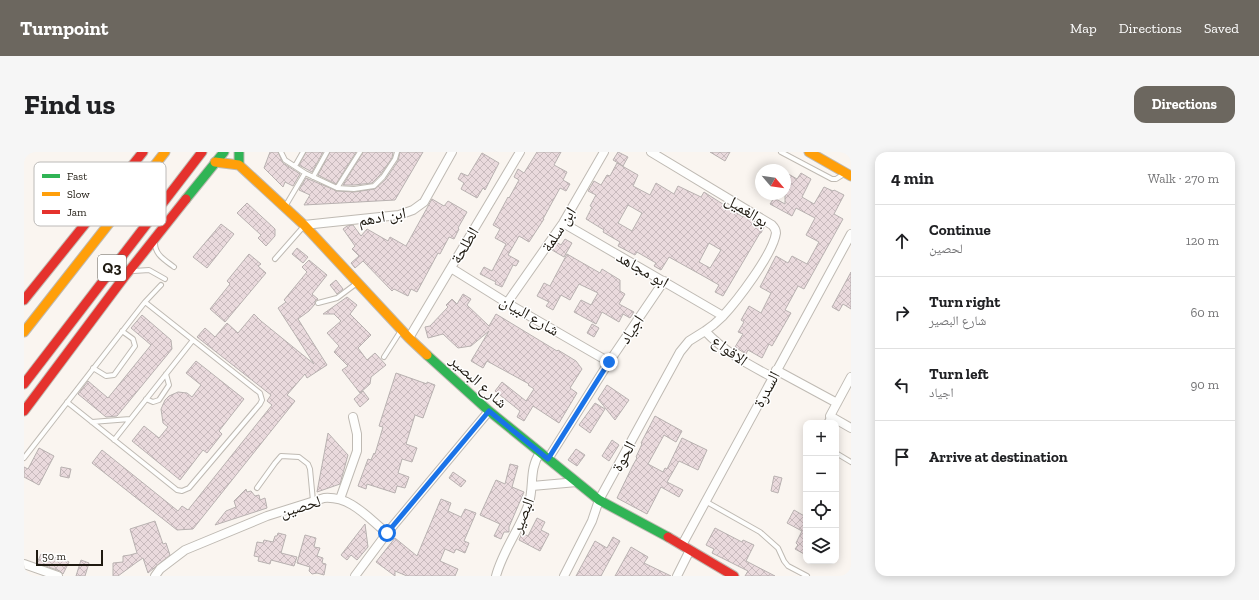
<!DOCTYPE html>
<meta charset="utf-8">
<style>
:root{--surface:#fff;--page:#f6f6f6;--text:#202124;--muted:#757577;--line:#e0e0e0;--accent:#6c675f}
body{margin:0;font-family:"Zilla Slab","Noto Naskh Arabic",serif;background:var(--page);color:var(--text)}
.controls{position:absolute;right:12px;bottom:12px;display:grid;overflow:hidden;border-radius:8px;box-shadow:0 2px 10px #0003}
.controls button{width:36px;height:36px;display:grid;place-items:center;padding:0;border:0;border-bottom:1px solid var(--line);background:var(--surface);color:var(--text);font:20px sans-serif}
.compass{position:absolute;left:731px;top:12px;width:36px;height:36px;border-radius:50%;background:var(--surface);box-shadow:0 2px 10px #0003;rotate:119deg}
.scale{position:absolute;left:12px;bottom:10px;width:67px;box-sizing:border-box;padding-left:4px;border:2px solid #1f1a11;border-top:0;font-size:11px;line-height:14px;white-space:nowrap;color:#1f1a11;-webkit-text-stroke:3px #fff;paint-order:stroke}
.stop{position:absolute;width:12px;height:12px;margin:-9px;border:3px solid #1a73e8;border-radius:50%;background:#fff}
.stop.end{background:#1a73e8;border-color:#fff;box-shadow:0 1px 4px #0008}
.list{margin:0;padding:0;list-style:none}
h2{display:flex;justify-content:space-between;align-items:center;height:52px;margin:0;padding:0 16px;font-size:17px}
h2 small{font-size:13px;font-weight:400;color:var(--muted)}
.list li{display:grid;grid-template-columns:26px 1fr auto;gap:12px;align-items:center;box-sizing:border-box;height:72px;padding:0 16px;border-top:1px solid var(--line)}
.list b{display:block;font-size:15px;white-space:nowrap}
.list p{margin:0;font-size:13px;white-space:nowrap;color:var(--muted)}
.list em{font-size:13px;font-style:normal;color:var(--muted)}
.icon{flex:none;width:22px;height:22px;fill:none;stroke:currentColor;stroke-width:2;stroke-linecap:round;stroke-linejoin:round}
.map{position:relative;flex:none;width:827px;height:424px;overflow:hidden;border-radius:12px}
header{display:flex;align-items:center;gap:24px;box-sizing:border-box;height:56px;padding:0 20px;background:var(--accent);color:#fff}
header strong{font-size:19px}
nav{display:flex;gap:22px;margin-inline-start:auto;font-size:14px}
.intro{display:flex;align-items:center;justify-content:space-between;box-sizing:border-box;height:96px;padding:0 24px}
h1{margin:0;font-size:28px}
.button{padding:10px 18px;border-radius:12px;background:var(--accent);color:#fff;font-size:14px;font-weight:700}
main{display:flex;gap:24px;padding:0 24px}
aside{flex:1;background:var(--surface);border-radius:12px;box-shadow:0 2px 10px #0003}
.map>svg:first-child{display:block}
.building{fill:url(#building-cross-hatch);stroke:#b8b1b0;fill-rule:evenodd}
.lines{fill:none;stroke-linecap:round;stroke-linejoin:round}
.lane-casing{stroke:#bfbab3;stroke-width:6}
.street-casing{stroke:#bfbab3;stroke-width:10}
.fast-casing{stroke:#bfbab3;stroke-width:11}
.slow-casing{stroke:#bfbab3;stroke-width:11}
.jam-casing{stroke:#bfbab3;stroke-width:11}
.lane{stroke:#fefefd;stroke-width:4}
.street{stroke:#fefefd;stroke-width:8}
.fast{stroke:#30b455;stroke-width:9}
.slow{stroke:#ff9f0a;stroke-width:9}
.jam{stroke:#e5322d;stroke-width:9}
.route{stroke:#1a73e8;stroke-width:5}
.labels{text-anchor:middle;stroke-width:3;stroke-linejoin:round;paint-order:stroke}
.shield{fill:#fff;stroke:#625f58;stroke-width:1}
.shield-label{font-size:15px;font-weight:bold;fill:#1f1a11}
.street-label{font-size:16px;fill:#1f1a11;stroke:#fff}
.key{fill:#fff;stroke:#bcbab8;stroke-width:1}
.key-label{font-size:11px;fill:#1f1a11}
</style>
<header>
<strong>Turnpoint</strong>
<nav><a>Map</a><a>Directions</a><a>Saved</a></nav>
</header>
<div class="intro"><h1>Find us</h1><a class="button">Directions</a></div>
<main>
<div class="map">
<svg width="827" height="424" viewBox="0 0 827 424">
<defs>
<pattern id="building-cross-hatch" width="8" height="8" patternUnits="userSpaceOnUse"><rect width="8" height="8" fill="#eadadd"/><path d="M0 0l8 8M0 8l8-8" fill="none" stroke="#c8babd"/></pattern>
</defs>
<rect width="100%" height="100%" fill="#faf5f0"/>
<path class="building" d="M246 0H254L259 11 276 22 269 34 261 30 259 35 240 16Z
M282 0H299L288 20 275 13Z
M306 0H332L312 32 294 23Z
M339 0H369L368 6 356 23 348 31 330 33H319Z
M376 0H399L371 48 280 53 286 43 275 38 282 26 313 39 330 40 351 37 362 27 374 9Z
M513 0H537L530 13 543 20 539 28 546 32 542 39 536 36 519 67H520L505 90 495 84 484 103 495 109 492 114 489 113 478 135 471 132 472 130 456 122 460 115 468 119 482 92 471 86 476 77 469 73 484 45 485 46 495 28 490 25 494 17 500 21Z
M594 0 604 5 599 14 589 8Z
M686 0H706L701 9Z
M458 1 475 11 461 38 459 36 453 46 437 37 440 31 434 27 437 21 444 24Z
M593 11 614 23 609 34 626 43 632 31 650 42 654 34 677 45 680 40 719 65 720 63 740 75 737 81H736L699 144 691 140 695 133 681 125 645 105 637 118 630 114 632 111 613 100 611 103 594 94 596 90 579 80 580 78 562 67 568 55 566 54 572 43 564 39 570 29 577 33 583 23 586 24ZM604 53 618 61 608 79 594 71ZM685 91 697 98 686 116 675 110Z
M761 20 773 27 777 21 787 27 778 45 790 52 800 35 809 39 810 38 820 43 810 62 819 67 780 137 774 134 761 158 767 161 748 194 745 192 738 206 724 198 722 202 711 195 719 182 714 180 720 170 717 168 725 154 737 161 747 141 736 135 752 104 764 111 768 104 783 112 795 90 782 83 791 66 772 56 768 64 746 52 750 46 761 52Z
M408 47 420 54 424 49 443 60 434 76 435 77 430 87 425 85 416 102 414 101 393 140 387 137 384 144 370 137 368 139 339 109 331 116 327 111 335 104 328 97 331 94 319 77 323 74 329 73 337 84 343 77 364 89 366 85 382 94Z
M223 51 251 77V84L242 94 234 86 237 83 213 61Z
M197 72 210 82 183 116 169 105Z
M541 87 548 91 540 105 528 98 532 90 537 93Z
M273 96 284 105 279 111 268 102Z
M225 102 237 112 234 114 242 121 201 170 186 157 206 132 203 129Z
M543 102 576 121 578 117 596 128V139L601 142 595 152 610 160 606 166 599 162 595 170 578 160 572 172 550 160 557 148 567 153 574 141 555 132 546 148 537 143 529 158 522 154 525 150 513 144 520 131 526 134Z
M285 108 303 123 288 142 294 147 291 149V152L285 159 274 167 303 213 283 226 281 222 263 243 271 249 169 377 153 378 68 311 78 298 154 359 158 354 164 358 248 253 243 249 247 243 173 185 181 176 191 185 203 171 214 181 230 162 237 169 290 212 254 156 262 150 260 148 283 120 278 115Z
M827 120V157L819 152 815 159 808 155Z
M312 128 319 137 313 142 306 133Z
M439 142 447 147 443 153 465 174 472 162 533 199 534 198 552 209 558 217 546 236 553 241 535 271 509 254 500 269 493 265 496 259 471 239 478 230 502 249 510 237 504 233 505 232 463 209 459 216 447 209 465 179 447 194 434 196 419 182 404 186 401 175 406 174 424 155 422 153 428 147 433 152Z
M323 145 333 153 326 162 347 183 334 196 343 208 351 201 362 213 347 225 346 232 336 241 318 218 324 214 310 200 315 194 303 181 317 169 310 162H299Z
M118 163 147 188 148 197 93 264 82 265 54 242 64 229 84 246 127 193 107 176Z
M568 172 575 176 570 185 563 181Z
M172 209 220 247 195 279 198 282 183 301 179 298 156 328 108 289 120 274 135 286 144 275 139 271 137 257 141 248 145 244 154 240 163 241 168 245 177 233 162 221Z
M372 221 403 232V230L411 233 399 266 391 263 382 292 393 296 388 310 378 307 374 321 385 325 381 336 373 334 371 341 343 332 342 337 334 334 344 307 347 308 350 301 351 302 359 275 355 274Z
M583 233 605 248 591 268 574 247Z
M339 239 345 247 336 255 330 247Z
M571 251 581 257 566 281 555 273Z
M631 264 658 279 652 290 640 283 624 312 639 320 641 316 643 317 658 286 683 298 674 318 655 309 643 330 659 338 655 345 637 335 623 362 593 346 609 313 613 306 612 305 618 292 617 291Z
M304 281 324 303 316 332 293 340Z
M588 288 595 293 585 309 578 304Z
M15 296 30 304 15 333 0 325V315L4 317Z
M552 297 561 303 553 314 544 308Z
M486 312 494 314 488 335 500 340 485 375V380H480L477 387 470 384 476 372 456 363 472 328 481 332Z
M37 315 47 317 45 326 36 324Z
M429 320 442 329 437 335 425 326Z
M750 324 758 326 754 341 747 339Z
M222 337 223 340 227 339 231 344 235 343 236 348 241 346 243 356 191 373 202 359 212 355 210 349Z
M417 347 427 351 424 359 437 365 441 357 452 361 440 389 445 391 441 401 432 397 430 401 421 397 416 409 434 417 431 424H383L371 419V424L352 410 371 386 393 404Z
M770 358 782 365V403L771 397 774 393 772 391 778 379 763 371Z
M513 366 521 370 517 378 525 382 516 399 495 388 498 381 504 384Z
M131 369 139 392 142 391 146 403 124 421 119 406 113 410 94 424H89V411L99 410V404L106 403 113 401 106 377Z
M341 372 344 395 333 408 327 403 323 408 317 403Z
M691 376 718 390 719 388 730 393 722 409 751 424H721L724 419 688 401 690 397 682 393Z
M254 381 262 383 257 401 273 405 270 414 247 408 246 412 234 409 235 405 230 404 233 390 239 391 240 388 249 390 251 384H253Z
M281 383 292 386 290 395 296 396 293 404 299 406 298 411 302 412 300 423 293 421 288 422 285 419 286 415 273 411Z
M589 385 596 389 577 424H552L571 389 583 396Z
M607 395 624 405 620 411 647 424H591Z
M17 402 31 407 33 404 45 410 39 422 36 419 13 411Z
M57 408 65 411 61 424H52Z"/>
<g class="lines">
<g class="lane-casing">
<path id="lane" d="M257 0 261 8 281 21
M757 0 808 27H812L820 22
M271 14 279 0
M289 25 303 0
M313 36 336 0
M262 53 281 21 313 36 330 37 350 34 359 25 371 7 373 0
M131 91C131 103 141 108 150 115
M251 107 280 74
M110 119 125 118 141 127
M294 151 313 146 333 131
M360 205 376 180
M69 216 82 224 90 223 111 194 109 187 98 179
M122 247 129 250 135 248 145 233 142 222
M43 250 153 338 158 339 165 336 236 252 238 248 236 241 121 150
M68 270 106 267
M802 271 806 264
M90 288 169 188
M812 301 827 310
M0 306 121 150 137 133
M233 336 251 311 257 304 275 305 284 312 286 317 289 349
M681 349 736 380 754 396 760 409 764 414 783 424"/>
</g>
<g class="street-casing">
<path id="street" d="M627 0 748 73C750 75 752 78 752 81 749 102 713 149 698 165 693 170 687 175 681 179
M539 71 699 164
M280 73 375 63 389 58 400 50 428 0
M427 116 483 151 585 210
M483 151 539 71 580 0
M385 186 496 0
M752 218 813 251
M827 225 806 264 827 276
M524 307 585 210 640 129
M508 334 553 330
M316 347 333 299V282L329 265
M658 393 827 82
M0 412 34 424
M131 424 136 417 161 398 243 364 300 346C327 344 343 365 363 381L465 259
M331 424 363 381
M472 424C479 398 496 377 505 351 510 334 505 316 516 301
M540 424 568 369 575 348 656 200 665 189 681 179C702 201 722 211 748 225
M653 424 666 398"/>
</g>
<g class="fast-casing">
<path id="fast" d="M215 0V13
M162 47 200 0
M403 203 465 259 575 348 644 385"/>
</g>
<g class="slow-casing">
<path id="slow" d="M785 0 827 24
M191 10 215 13 280 73 385 186 403 203
M0 180 141 0"/>
</g>
<g class="jam-casing">
<path id="jam" d="M0 148 119 0
M0 232 178 0
M0 259 101 124 162 47
M644 385 710 424"/>
</g>
<use href="#lane" class="lane"/>
<use href="#street" class="street"/>
<use href="#fast" class="fast"/>
<use href="#slow" class="slow"/>
<use href="#jam" class="jam"/>
</g>
<g class="lines">
<path class="route" d="M363 381 465 259 524 307 585 210"/>
</g>
<g class="labels">
<rect class="shield" x="74" y="103" width="28" height="26" rx="3"/>
<g class="shield-label">
<text x="88" y="121">Q3</text>
</g>
<g class="street-label">
<text transform="translate(723 58) rotate(32)" y="6">بوالغميل</text>
<text transform="translate(358 64) rotate(-10)" y="6">ابن ادهم</text>
<text transform="translate(534 77) rotate(-57)" y="6">ابن سلمة</text>
<text transform="translate(440 93) rotate(-59)" y="6">الطلحة</text>
<text transform="translate(619 117) rotate(30)" y="6">ابو مجاهد</text>
<text transform="translate(506 163) rotate(30)" y="6">شارع البيان</text>
<text transform="translate(607 177) rotate(-56)" y="6">اجياد</text>
<text transform="translate(706 198) rotate(36)" y="6">الاقواع</text>
<text transform="translate(455 229) rotate(42)" y="6">شارع البصير</text>
<text transform="translate(742 237) rotate(-62)" y="6">السدرة</text>
<text transform="translate(599 304) rotate(-61)" y="6">الحوة</text>
<text transform="translate(276 354) rotate(-17)" y="6">لحصين</text>
<text transform="translate(498 363) rotate(-68)" y="6">البصير</text>
</g>
</g>
<rect x="10" y="10" width="132" height="64" rx="6" class="key"/>
<rect x="18" y="22" width="18" height="4" fill="#30b455"/>
<rect x="18" y="40" width="18" height="4" fill="#ff9f0a"/>
<rect x="18" y="58" width="18" height="4" fill="#e5322d"/>
<g class="key-label">
<text x="43" y="28">Fast</text>
<text x="43" y="46">Slow</text>
<text x="43" y="64">Jam</text>
</g>
</svg>
<div class="controls">
<button>+</button>
<button>−</button>
<button><svg class="icon" aria-label="locate" viewBox="0 0 24 24"><circle cx="12" cy="12" r="6"/><path d="M12 2v4M12 18v4M2 12h4M18 12h4"/></svg></button>
<button><svg class="icon" aria-label="layers" viewBox="0 0 24 24"><path d="M12 4l9 5-9 5-9-5zM3 14l9 5 9-5"/></svg></button>
</div>
<svg class="compass" viewBox="-18 -18 36 36"><path d="M0-13l5 13h-10z" fill="#e53935"/><path d="M0 13l5-13h-10z" fill="#757577"/></svg>
<div class="scale">50 m</div>
<div class="stop" style="left:363px;top:381px"></div>
<div class="stop end" style="left:585px;top:210px"></div>
</div>
<aside>
<h2>4 min<small>Walk · 270 m</small></h2>
<ul class="list">
<li><svg class="icon" aria-label="ahead" viewBox="0 0 24 24"><path d="M12 20V5M6 11l6-6 6 6"/></svg><div><b>Continue</b><p>لحصين</p></div><em>120 m</em></li>
<li><svg class="icon" aria-label="right" viewBox="0 0 24 24"><path d="M7 20v-9h11M14 6l5 5-5 5"/></svg><div><b>Turn right</b><p>شارع البصير</p></div><em>60 m</em></li>
<li><svg class="icon" aria-label="left" viewBox="0 0 24 24"><path d="M17 20v-9H6M10 6l-5 5 5 5"/></svg><div><b>Turn left</b><p>اجياد</p></div><em>90 m</em></li>
<li><svg class="icon" aria-label="arrive" viewBox="0 0 24 24"><path d="M6 21V4h12l-3 4 3 4H6"/></svg><div><b>Arrive at destination</b></div></li>
</ul>
</aside>
</main>
